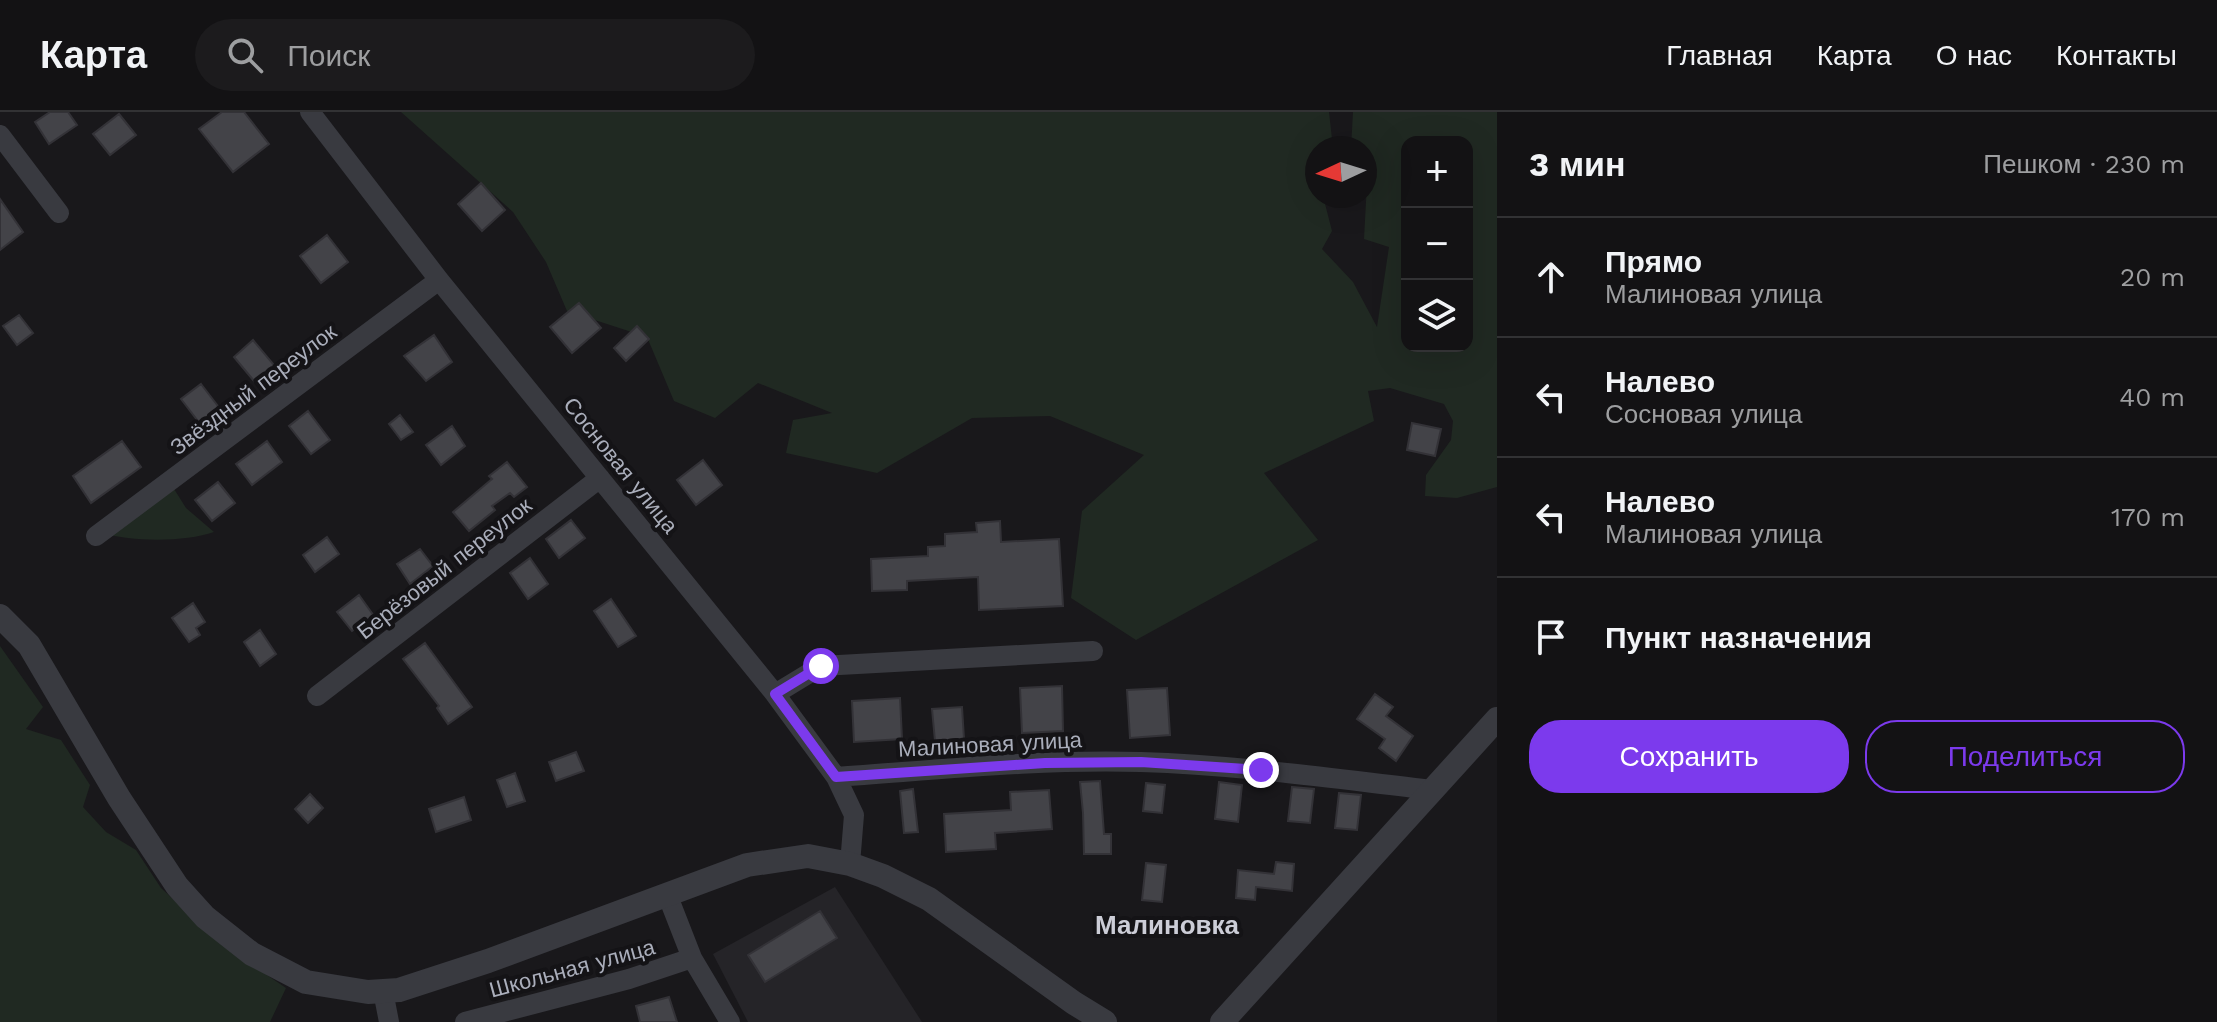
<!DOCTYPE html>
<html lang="ru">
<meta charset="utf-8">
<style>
:root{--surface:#131214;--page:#1c1b1d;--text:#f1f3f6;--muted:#9d9ea0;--line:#323234;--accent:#7c3aed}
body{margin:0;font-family:"Work Sans",sans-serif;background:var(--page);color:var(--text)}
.controls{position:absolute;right:24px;top:24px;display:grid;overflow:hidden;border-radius:16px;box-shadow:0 8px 32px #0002}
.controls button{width:72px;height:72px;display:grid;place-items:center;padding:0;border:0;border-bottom:2px solid var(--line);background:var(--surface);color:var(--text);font:40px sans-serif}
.compass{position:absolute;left:1305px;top:24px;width:72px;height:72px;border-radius:50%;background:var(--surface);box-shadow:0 8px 32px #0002;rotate:266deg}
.stop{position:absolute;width:24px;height:24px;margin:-18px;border:6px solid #7c3aed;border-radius:50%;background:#fff}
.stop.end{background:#7c3aed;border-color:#fff;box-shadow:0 2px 8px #0008}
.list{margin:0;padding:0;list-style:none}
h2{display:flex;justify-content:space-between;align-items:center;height:104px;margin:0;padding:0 32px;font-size:34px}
h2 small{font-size:26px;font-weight:400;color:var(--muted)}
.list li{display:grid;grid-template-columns:52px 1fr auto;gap:24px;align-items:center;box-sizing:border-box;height:120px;padding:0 32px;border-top:2px solid var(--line)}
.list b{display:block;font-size:30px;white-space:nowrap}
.list p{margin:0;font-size:26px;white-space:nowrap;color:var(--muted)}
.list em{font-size:26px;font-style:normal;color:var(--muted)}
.actions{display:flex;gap:16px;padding:24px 32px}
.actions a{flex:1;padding:18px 0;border:2px solid var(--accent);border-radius:32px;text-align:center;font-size:28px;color:var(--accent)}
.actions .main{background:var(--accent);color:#fff}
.icon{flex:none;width:44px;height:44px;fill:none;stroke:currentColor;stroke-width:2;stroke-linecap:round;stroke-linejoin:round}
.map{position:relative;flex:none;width:1497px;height:910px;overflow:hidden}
header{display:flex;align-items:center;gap:48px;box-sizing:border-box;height:112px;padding:0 40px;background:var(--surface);border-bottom:2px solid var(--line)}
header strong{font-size:38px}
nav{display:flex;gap:44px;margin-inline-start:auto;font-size:28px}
.search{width:560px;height:72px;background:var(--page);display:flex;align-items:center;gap:20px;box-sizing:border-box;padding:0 28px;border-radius:44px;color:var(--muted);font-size:30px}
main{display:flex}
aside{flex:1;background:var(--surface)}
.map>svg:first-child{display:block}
.built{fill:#252428}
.green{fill:#202922;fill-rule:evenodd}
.building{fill:#434348;stroke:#333237;stroke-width:2}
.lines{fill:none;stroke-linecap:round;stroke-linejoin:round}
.minor{stroke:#393a40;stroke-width:20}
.tertiary{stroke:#393a40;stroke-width:24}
.route{stroke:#7c3aed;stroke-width:10}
.labels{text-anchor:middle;stroke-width:8;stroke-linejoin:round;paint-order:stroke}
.street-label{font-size:22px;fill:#aaaebb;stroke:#141316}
.quarter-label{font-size:26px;font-weight:bold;fill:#cccdd7;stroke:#141316}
</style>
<header>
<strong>Карта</strong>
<div class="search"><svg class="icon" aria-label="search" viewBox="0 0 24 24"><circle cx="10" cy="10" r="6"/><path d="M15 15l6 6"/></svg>Поиск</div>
<nav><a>Главная</a><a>Карта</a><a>О нас</a><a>Контакты</a></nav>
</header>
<main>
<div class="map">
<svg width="1497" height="910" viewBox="0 0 1497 910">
<rect width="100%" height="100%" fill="#19181b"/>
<path class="built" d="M835 775 922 910H748L713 842Z"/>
<path class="green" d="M401 0H1329L1333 36H1317V84H1323L1332 119 1322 137 1353 170 1377 215 1389 135 1364 127 1368 52 1365 49V36H1351L1353 0H1497V375L1457 386 1425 384 1426 363 1451 328 1453 309 1444 292 1390 276 1368 279 1374 309 1264 361 1318 428 1136 528 1071 486 1082 399 1144 343 1050 304 972 306 877 361 786 341 793 308 832 301 758 271 715 306 674 289 647 225 567 199 546 150 513 100ZM1407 30H1467V234H1407Z
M169 369 186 396 214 420C186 430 132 430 103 421Z
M0 534 43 595 26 617 61 628 90 673 83 695 106 720 136 738 161 776 227 836 286 876 270 910H0Z"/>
<path class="building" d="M50 0H68L77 13 49 32 35 10Z
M222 0H244L269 32 233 60 199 17Z
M119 2 136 23 110 43 93 22Z
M481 71 505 98 482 119 458 92Z
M0 87 23 120 0 138Z
M327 123 348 150 321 171 300 144Z
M579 191 601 216 572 241 550 215Z
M19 203 33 221 17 233 3 214Z
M637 214 649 227 626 249 614 236Z
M434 223 452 250 426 269 404 244Z
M253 228 274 253 254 269 234 245Z
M201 272 221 298 201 313 181 287Z
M308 299 330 328 311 342 289 314Z
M400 303 413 320 401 328 389 312Z
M1412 311 1441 317 1435 344 1407 338Z
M452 314 465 334 441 353 426 333Z
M122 329 141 355 91 391 73 364Z
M267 329 282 350 252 373 236 352Z
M703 348 722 373 696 393 677 368Z
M507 350 527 375 514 385 510 381 492 394 495 398 469 419 453 400 492 367 489 364Z
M218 370 235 391 212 409 195 388Z
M571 408 585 426 559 446 546 427Z
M1000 409 1001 430 1059 427 1063 494 979 498 978 465 907 469V478L872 479 871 447 928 444V435L945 434V422L977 420 976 411Z
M327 425 339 442 315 460 303 443Z
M420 437 433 454 410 472 397 452Z
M530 446 548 472 528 487 510 461Z
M359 483 374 504 352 519 337 500Z
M611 487 636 524 618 535 594 499Z
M193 491 205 510 196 516 200 523 189 530 172 506Z
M260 518 276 542 260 554 244 530Z
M425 531 472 595 448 612 437 596 439 594 403 547Z
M1062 574 1063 619 1022 621 1020 576Z
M1167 576 1170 623 1130 626 1127 578Z
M1375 582 1393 595 1386 604 1413 624 1396 649 1379 636 1385 627 1357 607Z
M900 586 902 627 854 630 852 589Z
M962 595 964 627 935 629 932 597Z
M576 640 584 659 556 669 549 650Z
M515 661 525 689 507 695 497 668Z
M1100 669 1104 722H1111V742H1084L1083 701 1080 670Z
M1219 670 1242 673 1238 710 1215 707Z
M1146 671 1165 673 1162 701 1143 699Z
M1292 675 1314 677 1310 711 1288 709Z
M913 677 918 720 904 721 900 679Z
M1049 678 1052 717 995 721 996 737 946 740 944 702 1011 698 1010 680Z
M1339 681 1361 683 1357 718 1335 716Z
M310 682 323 696 308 711 295 697Z
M464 685 471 708 436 720 429 697Z
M1276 750 1294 752 1292 779 1256 775 1255 788 1236 786 1238 758 1274 762Z
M1146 751 1166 753 1162 790 1142 788Z
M820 799 837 826 765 870 748 843Z
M669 885 677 910H640L636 894Z"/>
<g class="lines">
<path class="minor" d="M310 0 439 168 775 582 836 665 854 703 850 752
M0 23 59 101
M96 424 439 168
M775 582 821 554 1093 539
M317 584 600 366
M836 665C937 658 1039 647 1141 650 1239 653 1336 667 1433 678
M667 782 692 846 730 910
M383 879 389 910
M465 910 629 867 692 846"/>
<path class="tertiary" d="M0 504 29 533 119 686 177 774 205 805 252 842 306 870 368 880 399 878 488 849 747 753 808 744 850 752 883 764 929 787 1074 891 1105 910
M1222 910 1497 607"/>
</g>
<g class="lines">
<path class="route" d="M821 554 775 582 836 665 1045 651 1141 650 1261 658"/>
</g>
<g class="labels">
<g class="street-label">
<text transform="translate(253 277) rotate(-37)" y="8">Звёздный переулок</text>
<text transform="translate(621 353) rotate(51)" y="8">Сосновая улица</text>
<text transform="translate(444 456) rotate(-38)" y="8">Берёзовый переулок</text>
<text transform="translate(990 632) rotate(-3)" y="8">Малиновая улица</text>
<text transform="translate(572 856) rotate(-15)" y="8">Школьная улица</text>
</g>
<g class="quarter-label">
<text x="1167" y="822">Малиновка</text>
</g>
</g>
</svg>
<div class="controls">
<button>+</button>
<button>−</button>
<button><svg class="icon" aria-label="layers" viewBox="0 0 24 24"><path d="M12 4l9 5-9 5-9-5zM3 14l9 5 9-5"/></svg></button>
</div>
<svg class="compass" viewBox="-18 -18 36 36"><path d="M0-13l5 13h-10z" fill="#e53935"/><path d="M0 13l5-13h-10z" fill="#9d9ea0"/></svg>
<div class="stop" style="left:821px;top:554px"></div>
<div class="stop end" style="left:1261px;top:658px"></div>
</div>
<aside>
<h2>3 мин<small>Пешком · 230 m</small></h2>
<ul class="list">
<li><svg class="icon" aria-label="ahead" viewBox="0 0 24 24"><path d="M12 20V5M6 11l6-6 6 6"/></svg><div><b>Прямо</b><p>Малиновая улица</p></div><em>20 m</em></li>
<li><svg class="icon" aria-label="left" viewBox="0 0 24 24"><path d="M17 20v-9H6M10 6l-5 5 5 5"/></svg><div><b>Налево</b><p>Сосновая улица</p></div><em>40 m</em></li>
<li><svg class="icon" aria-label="left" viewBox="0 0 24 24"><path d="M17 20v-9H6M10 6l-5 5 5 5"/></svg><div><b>Налево</b><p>Малиновая улица</p></div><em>170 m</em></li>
<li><svg class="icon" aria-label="arrive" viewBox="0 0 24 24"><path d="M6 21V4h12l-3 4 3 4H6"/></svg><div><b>Пункт назначения</b></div></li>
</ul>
<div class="actions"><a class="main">Сохранить</a><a>Поделиться</a></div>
</aside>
</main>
